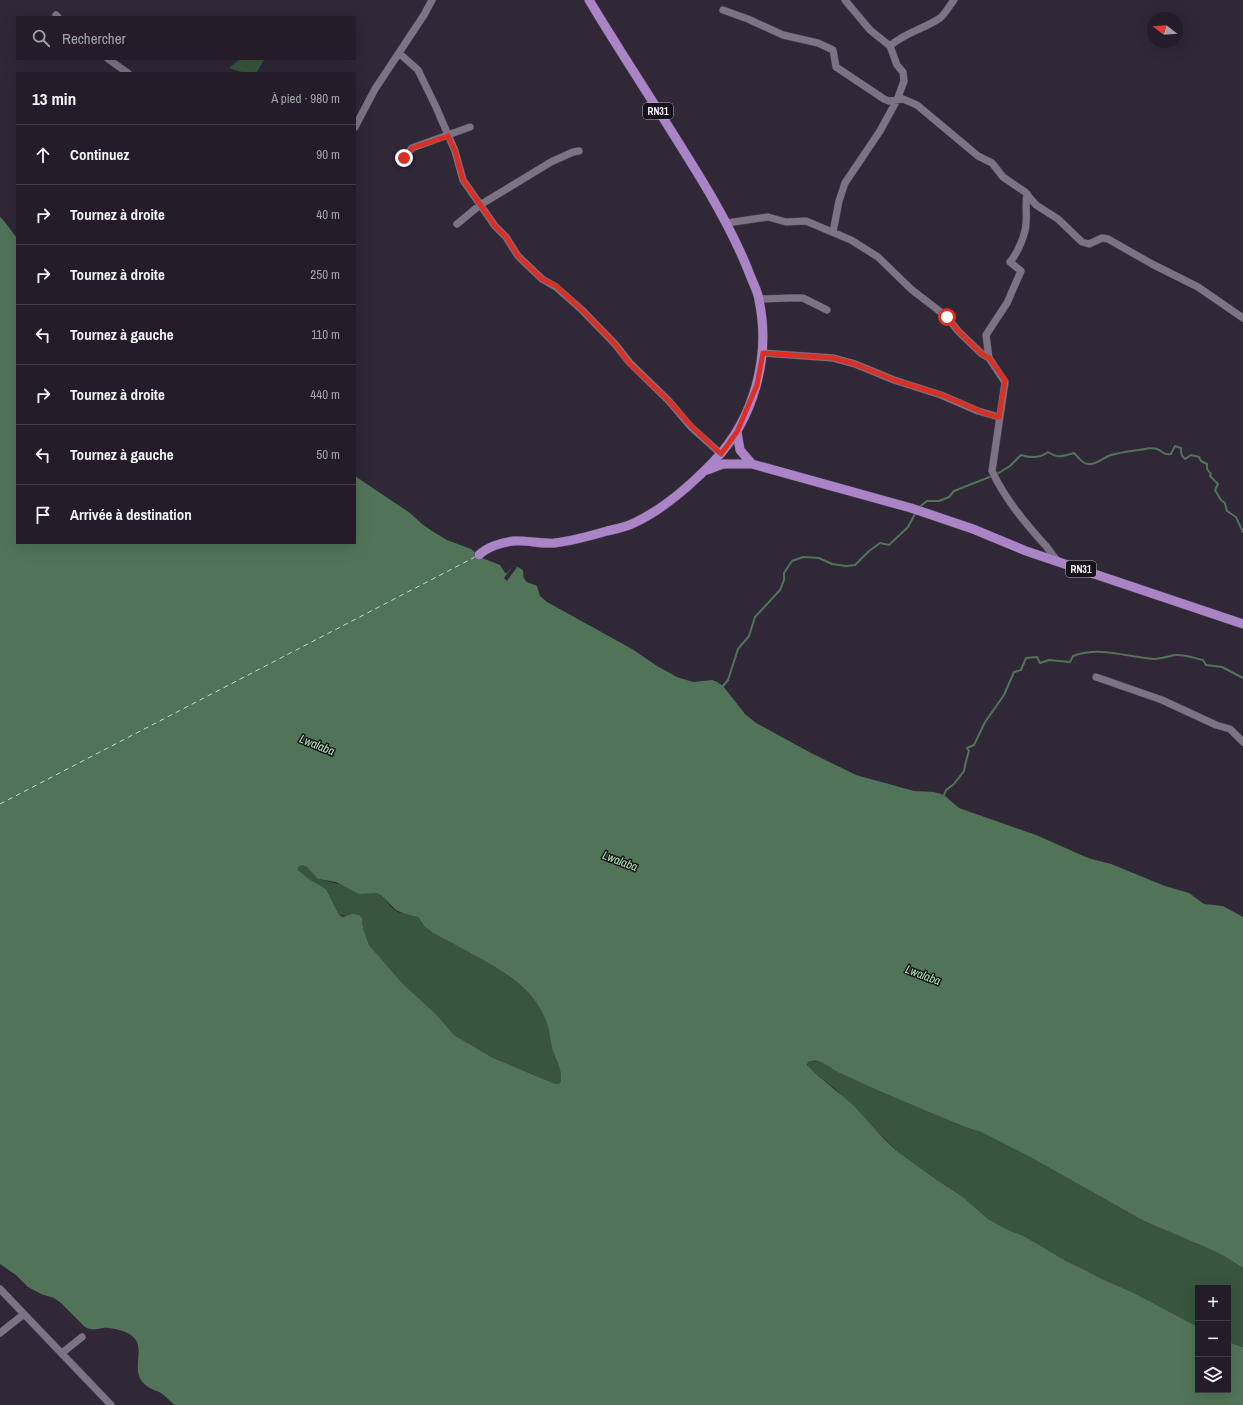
<!DOCTYPE html>
<html lang="fr">
<meta charset="utf-8">
<style>
:root{--surface:#241d29;--page:#2c2631;--text:#f1f3f6;--muted:#a3a2a8;--line:#413b46}
body{margin:0;font-family:"Archivo Narrow",sans-serif;background:var(--page);color:var(--text)}
.controls{position:absolute;right:12px;bottom:12px;display:grid;overflow:hidden;border-radius:0px;box-shadow:0 4px 16px #0002}
.controls button{width:36px;height:36px;display:grid;place-items:center;padding:0;border:0;border-bottom:1px solid var(--line);background:var(--surface);color:var(--text);font:20px sans-serif}
.compass{position:absolute;left:1147px;top:12px;width:36px;height:36px;border-radius:50%;background:var(--surface);box-shadow:0 4px 16px #0002;rotate:287deg}
.stop{position:absolute;width:12px;height:12px;margin:-9px;border:3px solid #d93025;border-radius:50%;background:#fff}
.stop.end{background:#d93025;border-color:#fff;box-shadow:0 1px 4px #0008}
.list{margin:0;padding:0;list-style:none}
h2{display:flex;justify-content:space-between;align-items:center;height:52px;margin:0;padding:0 16px;font-size:17px}
h2 small{font-size:13px;font-weight:400;color:var(--muted)}
.list li{display:grid;grid-template-columns:26px 1fr auto;gap:12px;align-items:center;box-sizing:border-box;height:60px;padding:0 16px;border-top:1px solid var(--line)}
.list b{display:block;font-size:15px;white-space:nowrap}
.list em{font-size:13px;font-style:normal;color:var(--muted)}
.icon{flex:none;width:22px;height:22px;fill:none;stroke:currentColor;stroke-width:2;stroke-linecap:round;stroke-linejoin:round}
.map{position:relative;flex:none;width:1243px;height:1405px;overflow:hidden}
.search{position:absolute;background:var(--surface);box-shadow:0 4px 16px #0002;left:16px;top:16px;width:340px;height:44px;display:flex;align-items:center;gap:10px;box-sizing:border-box;padding:0 14px;border-radius:0px;color:var(--muted);font-size:15px}
.panel{position:absolute;background:var(--surface);box-shadow:0 4px 16px #0002;left:16px;top:72px;width:340px;height:472px;border-radius:0px}
.map>svg:first-child{display:block}
.green{fill:#37563d}
.water{fill:#517458;fill-rule:evenodd}
.pier{fill:#302737}
.lines{fill:none;stroke-linecap:round;stroke-linejoin:round}
.stream{stroke:#517458;stroke-width:2}
.ferry{stroke:#ace7b7;stroke-width:1;stroke-dasharray:5 4;stroke-linecap:butt}
.minor-casing{stroke:#49424f;stroke-width:8}
.major-casing{stroke:#49424f;stroke-width:10}
.minor{stroke:#7d7385;stroke-width:7}
.major{stroke:#ab84c7;stroke-width:9}
.route{stroke:#d93025;stroke-width:5}
.labels{text-anchor:middle;stroke-width:3;stroke-linejoin:round;paint-order:stroke}
.shield{fill:#161219;stroke:#b4aeb8;stroke-width:1}
.shield-label{font-size:10px;font-weight:bold;fill:#f7f1fc}
.water-label{font-size:12px;font-style:italic;fill:#ace7b7;stroke:#161219}
</style>
<div class="map">
<svg width="1243" height="1405" viewBox="0 0 1243 1405">
<rect width="100%" height="100%" fill="#302737"/>
<path class="green" d="M240 59H263L264 60 256 73H245L229 68Z
M302 865 307 867 318 879 377 893C385 897 389 906 396 911 403 915 411 914 418 917 421 920 422 924 425 927 433 934 445 939 454 944 490 965 535 982 548 1027 550 1034 550 1041 552 1048 555 1059 564 1072 560 1083L557 1084 553 1083 493 1058 454 1035 437 1015 403 984 369 945 363 928V922L352 914 347 916 339 915 326 889 309 879 298 870V867Z
M811 1061 823 1062 832 1068 861 1082 965 1127 981 1132 1030 1157 1144 1221 1205 1247 1224 1256 1243 1268V1347L1228 1342V1288H1198V1327L1134 1293 1102 1279 1085 1270 1066 1261 1024 1236 1008 1230 988 1219 963 1197 937 1180 898 1152 834 1088 808 1067 807 1063Z"/>
<path class="water" d="M0 217 4 221 17 238V543H355V476L410 513 422 524 432 531 447 540 471 549 482 558 500 565 505 573H507L513 566C531 570 518 574 527 582 530 584 534 584 537 586L540 596 547 602 632 649 657 666 677 677 693 682 712 680 717 682 723 686 745 714 756 723 811 753 856 775 914 791 934 792 944 795 959 808 1036 835 1088 858 1111 864 1165 886 1189 893 1204 904 1223 906 1243 917V1268L1224 1256 1205 1247 1144 1221 1030 1157 981 1132 965 1127C923 1109 880 1092 838 1072 829 1067 819 1057 808 1062L807 1065 815 1073 853 1105 885 1140 898 1152 937 1180 963 1197 988 1219 1008 1230 1024 1236 1066 1261 1085 1270 1102 1279 1134 1293 1198 1327V1390H1228V1342L1243 1347V1405H175C170 1402 166 1396 161 1393 153 1389 146 1388 141 1380 132 1367 146 1346 132 1336 126 1331 111 1327 103 1328 95 1329 92 1331 85 1327L61 1303 54 1298 41 1294 28 1287 16 1275 0 1264ZM302 865 307 867 318 879 336 882 359 894 377 893 382 896 396 910 405 914 418 917C421 920 422 924 425 927 433 934 445 939 454 944 490 965 535 982 548 1027 550 1034 550 1041 552 1048 555 1059 564 1072 560 1083L557 1084 553 1083 493 1058 454 1035 437 1015 403 984 369 945 363 928 362 918 359 915 352 914 343 917 339 915 326 889 309 879 298 870V867Z"/>
<path class="pier" d="M513 566 517 567 507 581 504 578Z"/>
<g class="lines">
<path class="stream" d="M997 474 1010 466 1021 455C1030 458 1039 459 1048 452 1059 459 1062 456 1074 453 1079 458 1083 465 1091 464 1099 463 1104 457 1111 455 1122 452 1134 451 1145 449 1147 448 1154 448 1157 449 1163 451 1164 456 1171 454L1175 446 1181 448C1181 453 1181 456 1185 459L1191 455 1199 457 1201 461 1207 464V469L1211 474 1210 476 1218 484 1215 490 1221 500 1225 503 1227 511 1236 517 1243 532
M918 508 927 501H939L949 497 954 491 992 476
M723 686 728 680 738 649 749 636 755 617 780 590 784 580V573L792 561 803 557 819 558 832 564 846 566 855 565 869 551 880 543 889 545 908 527 916 512
M944 795 946 790 954 784 964 771 966 761 969 751 967 748 974 745 985 722 1004 695 1014 672 1021 670 1026 658 1037 657 1040 663 1049 660 1070 662 1073 656C1101 646 1126 657 1154 659 1162 659 1169 656 1175 655 1184 654 1194 658 1203 660L1206 665 1222 667 1243 678"/>
<path class="ferry" d="M0 804 475 557"/>
<g class="minor-casing">
<path id="minor" d="M723 10 748 19 783 35 818 43 833 50 836 67 884 99 889 101 903 99 917 105 978 156 992 163 1003 177 1025 192 1036 205 1058 219 1082 242 1089 244 1102 238 1108 239 1152 264 1198 287 1243 318
M56 15 58 17
M890 46C904 33 924 29 940 18 946 13 949 6 954 0
M399 53 418 70 436 107 455 151 463 180 495 226 506 237 518 256 542 279 556 287 582 310 615 344 630 363 668 400 691 427 721 454
M108 59 128 73
M355 127 375 89 424 15 432 0
M404 158 412 148 470 127
M727 223 768 217 786 222 806 221 851 240 878 257 912 290 946 316 959 332 982 354 989 358 1005 382 992 471C1005 499 1025 523 1046 546 1050 551 1053 556 1057 560
M457 224 480 205 551 162 573 152 579 151
M833 232 839 201 845 183 880 131 897 100 904 81 903 72 897 65 890 46 870 30 845 0
M759 299 791 298H803L827 310
M763 353 833 358 855 364 894 380 941 395 978 411 999 417
M989 358 986 335 1007 303 1021 271 1010 262C1017 254 1026 234 1026 223 1027 213 1025 204 1027 194
M1096 677 1162 700 1216 725 1230 729 1243 742
M0 1289 111 1405
M0 1333 24 1314
M62 1353 82 1337"/>
</g>
<g class="major-casing">
<path id="major" d="M737 432 740 450 752 464
M707 470 723 464H752L911 508 973 529 1026 551 1243 624
M479 555C487 547 502 542 514 541 527 540 540 544 554 543 572 541 590 536 607 531 616 529 626 527 634 523 664 509 691 485 714 461 754 419 771 357 759 300 758 292 753 283 750 275 739 246 725 220 710 194 671 128 628 65 589 0"/>
</g>
<use href="#minor" class="minor"/>
<use href="#major" class="major"/>
</g>
<g class="lines">
<path class="route" d="M404 158 412 148 448 136 455 151 463 180 495 226 506 237 518 256 542 279 556 286 582 310 615 344 630 364 668 400 692 427 721 454 737 432 757 385 763 353 833 358 855 364 894 380 942 395 984 413 999 417 1005 380 989 358 982 354 959 332 947 317"/>
</g>
<g class="labels">
<g class="shield">
<rect x="643" y="103" width="30" height="16" rx="3"/>
<rect x="1066" y="561" width="30" height="16" rx="3"/>
</g>
<g class="shield-label">
<text x="658" y="115">RN31</text>
<text x="1081" y="573">RN31</text>
</g>
<g class="water-label">
<text transform="translate(317 745) rotate(22)" y="4">Lwalaba</text>
<text transform="translate(620 861) rotate(21)" y="4">Lwalaba</text>
<text transform="translate(923 975) rotate(21)" y="4">Lwalaba</text>
</g>
</g>
</svg>
<div class="controls">
<button>+</button>
<button>−</button>
<button><svg class="icon" aria-label="layers" viewBox="0 0 24 24"><path d="M12 4l9 5-9 5-9-5zM3 14l9 5 9-5"/></svg></button>
</div>
<svg class="compass" viewBox="-18 -18 36 36"><path d="M0-13l5 13h-10z" fill="#e53935"/><path d="M0 13l5-13h-10z" fill="#a3a2a8"/></svg>
<div class="stop" style="left:947px;top:317px"></div>
<div class="stop end" style="left:404px;top:158px"></div>
<div class="search"><svg class="icon" aria-label="search" viewBox="0 0 24 24"><circle cx="10" cy="10" r="6"/><path d="M15 15l6 6"/></svg>Rechercher</div>
<section class="panel">
<h2>13 min<small>À pied · 980 m</small></h2>
<ul class="list">
<li><svg class="icon" aria-label="ahead" viewBox="0 0 24 24"><path d="M12 20V5M6 11l6-6 6 6"/></svg><div><b>Continuez</b></div><em>90 m</em></li>
<li><svg class="icon" aria-label="right" viewBox="0 0 24 24"><path d="M7 20v-9h11M14 6l5 5-5 5"/></svg><div><b>Tournez à droite</b></div><em>40 m</em></li>
<li><svg class="icon" aria-label="right" viewBox="0 0 24 24"><path d="M7 20v-9h11M14 6l5 5-5 5"/></svg><div><b>Tournez à droite</b></div><em>250 m</em></li>
<li><svg class="icon" aria-label="left" viewBox="0 0 24 24"><path d="M17 20v-9H6M10 6l-5 5 5 5"/></svg><div><b>Tournez à gauche</b></div><em>110 m</em></li>
<li><svg class="icon" aria-label="right" viewBox="0 0 24 24"><path d="M7 20v-9h11M14 6l5 5-5 5"/></svg><div><b>Tournez à droite</b></div><em>440 m</em></li>
<li><svg class="icon" aria-label="left" viewBox="0 0 24 24"><path d="M17 20v-9H6M10 6l-5 5 5 5"/></svg><div><b>Tournez à gauche</b></div><em>50 m</em></li>
<li><svg class="icon" aria-label="arrive" viewBox="0 0 24 24"><path d="M6 21V4h12l-3 4 3 4H6"/></svg><div><b>Arrivée à destination</b></div></li>
</ul>
</section>
</div>
